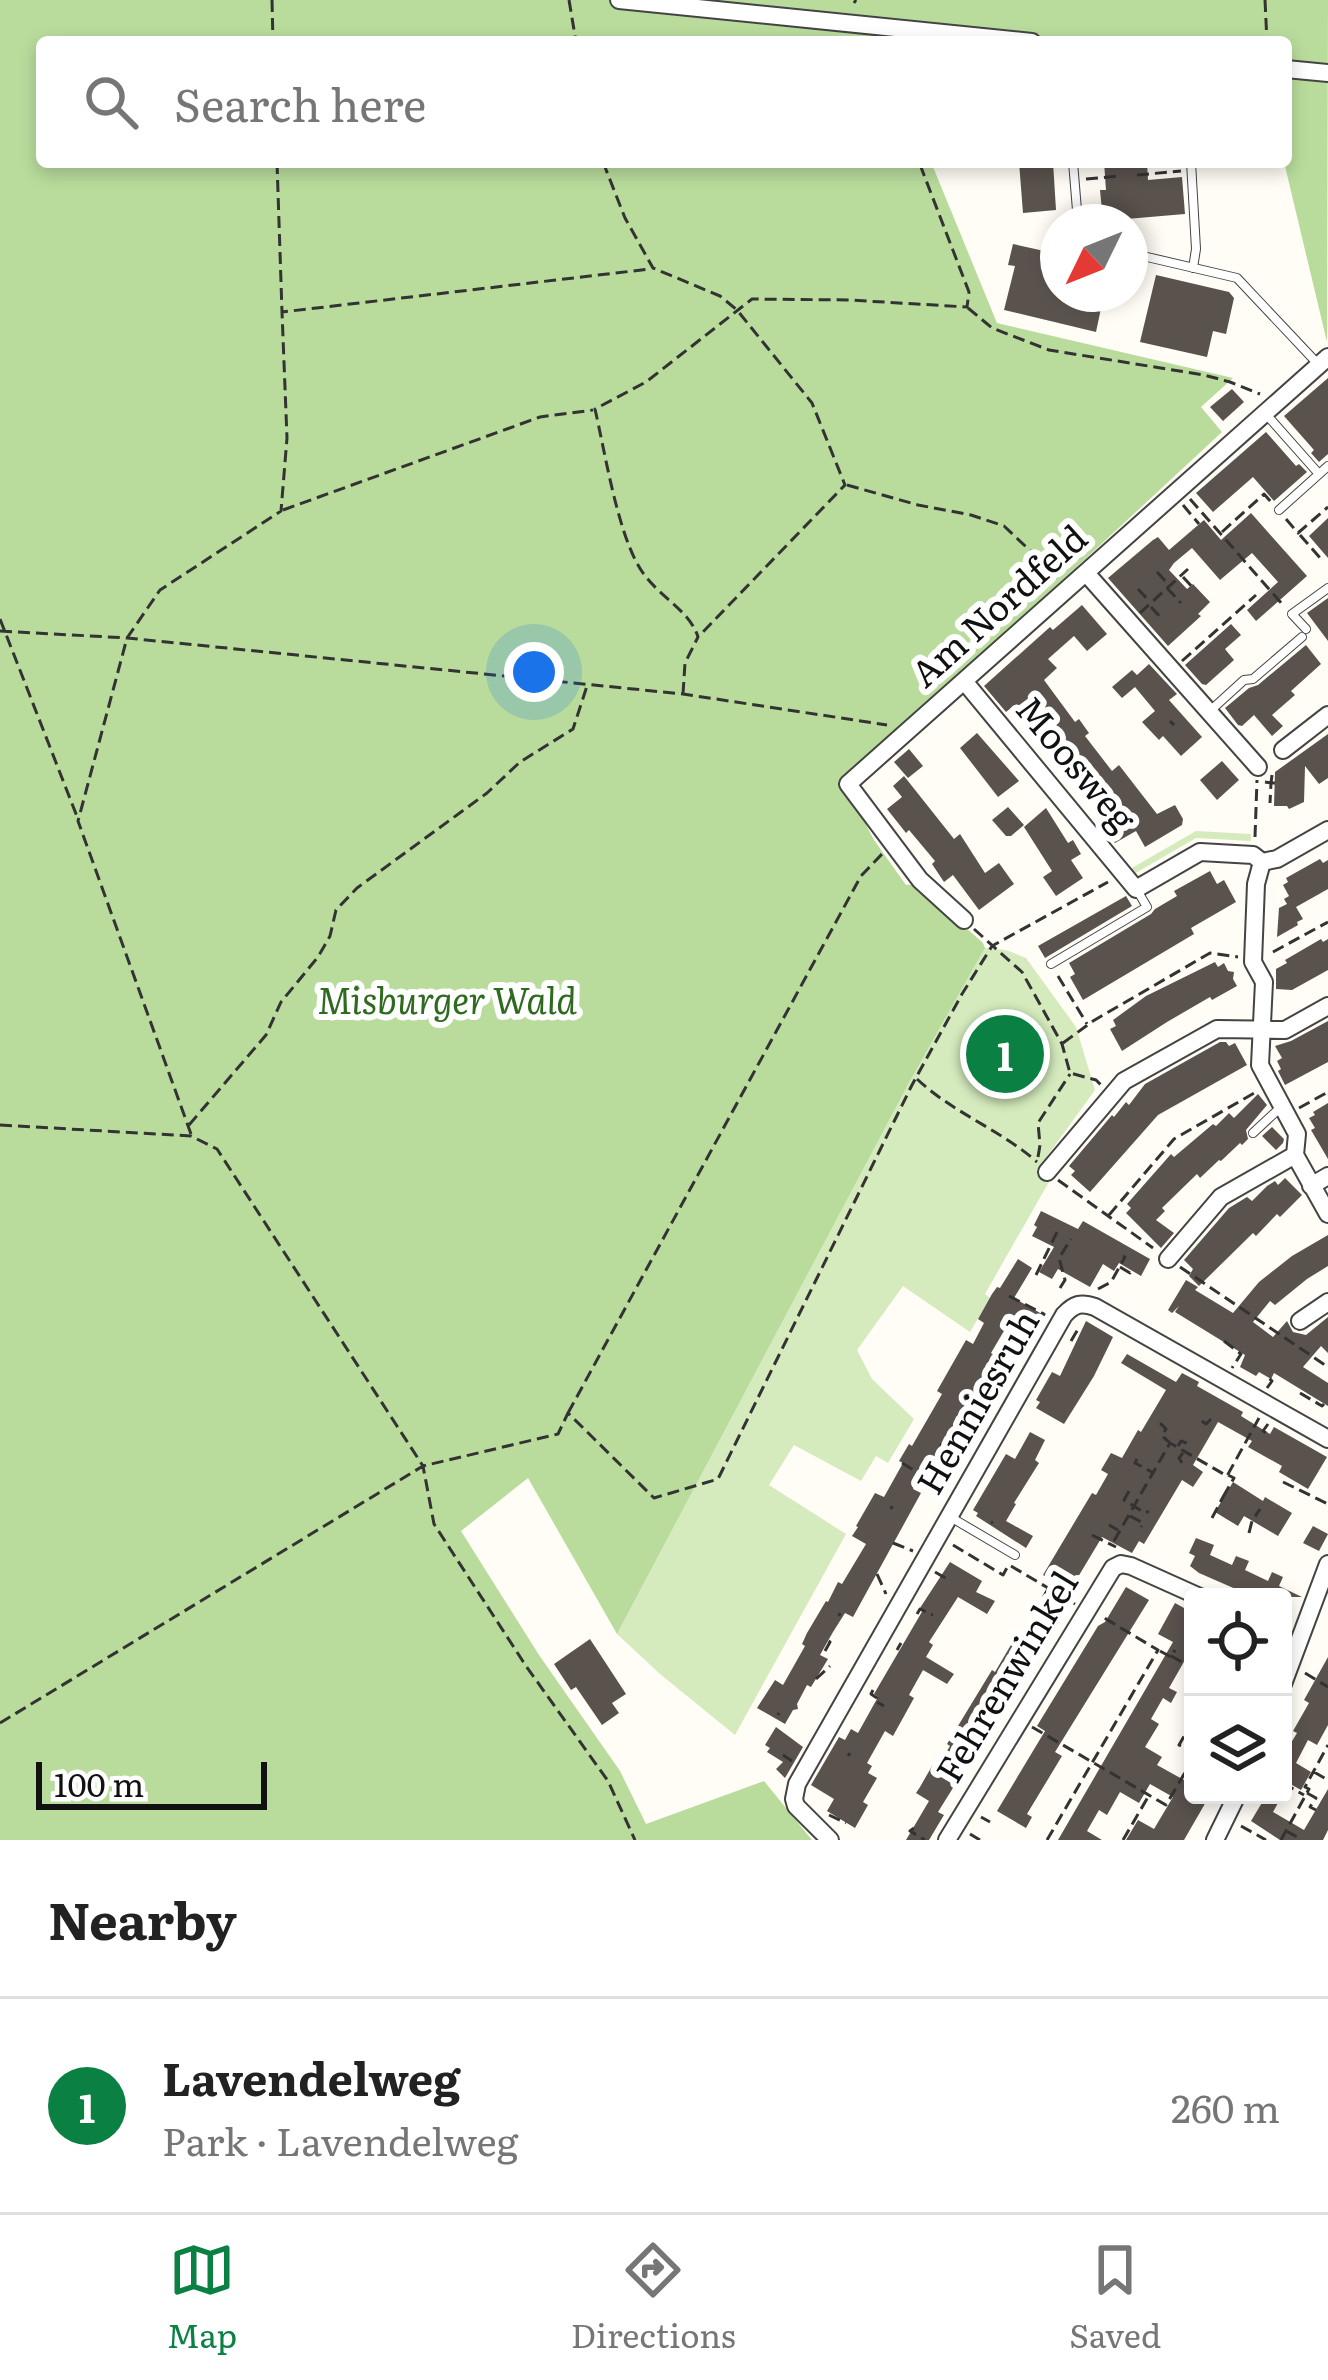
<!DOCTYPE html>
<meta charset="utf-8">
<style>
:root{--surface:#fff;--page:#f2f2f2;--text:#222;--muted:#767676;--line:#e0e0e0;--accent:#0b8043}
body{margin:0;font-family:Literata,serif;background:var(--page);color:var(--text)}
.controls{position:absolute;right:36px;bottom:36px;display:grid;overflow:hidden;border-radius:12px;box-shadow:0 6px 18px #0003}
.controls button{width:108px;height:108px;display:grid;place-items:center;padding:0;border:0;border-bottom:3px solid var(--line);background:var(--surface);color:var(--text);font:60px sans-serif}
.compass{position:absolute;left:1040px;top:204px;width:108px;height:108px;border-radius:50%;background:var(--surface);box-shadow:0 6px 18px #0003;rotate:227deg}
.scale{position:absolute;left:36px;bottom:30px;width:231px;box-sizing:border-box;padding-left:12px;border:6px solid #111;border-top:0;font-size:33px;line-height:42px;white-space:nowrap;color:#111;-webkit-text-stroke:9px #fff;paint-order:stroke}
.you{position:absolute;left:534px;top:672px;width:42px;height:42px;margin:-30px;border:9px solid #fff;border-radius:50%;background:#1a73e8;box-shadow:0 0 0 18px #1a73e833}
.badge{display:grid;place-items:center;width:78px;height:78px;border-radius:50%;background:var(--accent);color:#fff;font-size:39px;font-weight:700}
.pin{position:absolute;translate:-50% -50%;border:6px solid #fff;box-shadow:0 3px 12px #0006}
.list{margin:0;padding:0;list-style:none}
h2{display:flex;justify-content:space-between;align-items:center;height:156px;margin:0;padding:0 48px;font-size:51px}
h2 small{font-size:39px;font-weight:400;color:var(--muted)}
.list li{display:grid;grid-template-columns:78px 1fr auto;gap:36px;align-items:center;box-sizing:border-box;height:216px;padding:0 48px;border-top:3px solid var(--line)}
.list b{display:block;font-size:45px;white-space:nowrap}
.list p{margin:0;font-size:39px;white-space:nowrap;color:var(--muted)}
.list em{font-size:39px;font-style:normal;color:var(--muted)}
.icon{flex:none;width:66px;height:66px;fill:none;stroke:currentColor;stroke-width:2;stroke-linecap:round;stroke-linejoin:round}
.map{position:relative;flex:none;width:1328px;height:1840px;overflow:hidden}
.search{position:absolute;background:var(--surface);box-shadow:0 6px 18px #0003;left:36px;right:36px;top:36px;height:132px;display:flex;align-items:center;gap:30px;box-sizing:border-box;padding:0 42px;border-radius:12px;color:var(--muted);font-size:45px}
.sheet{height:372px;background:var(--surface)}
nav{display:flex;justify-content:space-around;align-items:center;box-sizing:border-box;height:168px;border-top:3px solid var(--line);background:var(--surface);font-size:33px;color:var(--muted)}
nav a{display:grid;justify-items:center;gap:6px}
nav .on{color:var(--accent)}
.map>svg:first-child{display:block}
.green{fill:#d5ebbd}
.forest{fill:#b9dc9c}
.building{fill:#5a524d}
.lines{fill:none;stroke-linecap:round;stroke-linejoin:round}
.service-casing{stroke:#444;stroke-width:10}
.minor-casing{stroke:#444;stroke-width:20}
.path{stroke:#333;stroke-width:3;stroke-dasharray:12 6;stroke-linecap:butt}
.service{stroke:#fff;stroke-width:8}
.minor{stroke:#fff;stroke-width:16}
.labels{text-anchor:middle;stroke-width:12;stroke-linejoin:round;paint-order:stroke}
.street-label{font-size:36px;fill:#111;stroke:#fff}
.park-label{font-size:36px;font-style:italic;fill:#2f6b1f;stroke:#fff}
</style>
<div class="map">
<svg width="1328" height="1840" viewBox="0 0 1328 1840">
<rect width="100%" height="100%" fill="#fffdf5"/>
<path class="green" d="M1196 831 1251 834V841L1196 838 1134 874 1130 869Z
M985 948 1006 950 1026 958 1076 1027 1095 1090 1037 1170 1050 1180 985 1294 990 1298 970 1332 903 1286 857 1350 872 1379 914 1419 888 1463 876 1456 861 1481 794 1445 769 1485 846 1534 735 1735 660 1674 617 1634 910 1081Z"/>
<path class="forest" d="M0 0H1328L1327 342 1284 162 1286 42H912L882 39V42H42V162H931L997 323 1233 378 1201 407 1222 432 844 783 874 840 906 885 917 884 983 943 985 948 910 1081 617 1634 528 1478 461 1531 539 1655 620 1771 646 1824 764 1781 812 1840H0Z"/>
<path class="building" d="M1019 162H1053L1056 210 1023 213Z
M1104 162H1147L1148 180 1182 177 1185 214 1103 221 1100 190H1106Z
M1013 244 1058 254V294H1104L1096 332 1004 310 1015 266 1008 265Z
M1156 275 1229 292 1234 298 1226 334 1213 331 1207 357 1140 342Z
M1328 378V454L1319 462 1311 453 1314 450 1284 416Z
M1232 389 1244 402 1223 421 1210 407Z
M1266 432 1296 466 1299 464 1307 472 1274 501 1253 477 1213 512 1196 493Z
M1251 513 1307 576 1256 621 1247 610 1278 582 1252 553 1220 580 1192 548 1174 563 1169 570 1187 589 1193 584 1210 602 1198 614 1201 616 1168 646 1108 578 1153 540 1158 537 1169 550 1204 520 1221 540Z
M1328 518V558L1309 536Z
M1328 598V641L1307 613Z
M1082 605 1107 634 1087 651 1074 636 1048 659 1057 668 1044 680 1075 722 1079 719 1089 733 1085 736 1112 771 1119 765 1157 814 1175 805 1183 819 1182 825 1145 847 1136 831 1115 843 1104 831 1124 820 1110 803 1099 789 1083 799 1075 788 1079 785 1065 767 1068 765 1046 736 1039 741 1011 708 1006 712 984 686 1050 627 1053 630Z
M1231 624 1241 635 1225 649 1234 660 1206 685 1202 684 1185 665Z
M1306 645 1321 664 1291 691 1295 695 1272 715 1283 726 1272 736 1254 715 1242 726 1238 725 1225 708 1249 688 1258 685Z
M1149 664 1177 694 1169 700 1202 737 1181 756 1163 736 1159 740 1142 722 1155 711 1135 687 1122 698 1112 687 1132 670 1137 675Z
M977 733 1019 781 998 797 960 748Z
M1328 734V778L1319 784 1305 766 1304 802 1289 809 1287 806H1274L1275 772Z
M909 749 923 766 908 778 894 762Z
M1222 761 1239 780 1217 800 1200 780Z
M904 776 954 839 960 834 985 873 999 863 1014 884 979 910 953 875 944 882 932 864 935 861 909 830 906 833 887 809 902 797 893 786Z
M1008 807 1024 825 1011 836H1006L992 820Z
M1046 808 1068 843 1073 840 1081 854 1071 860 1083 878 1056 896 1043 877 1052 871 1024 827Z
M1320 859 1323 863 1328 860V889L1296 907 1303 919 1297 922 1298 925 1277 937 1279 908 1287 904 1284 899 1289 896 1283 885 1288 882 1286 878Z
M1210 871 1217 884 1224 880 1236 902 1191 928 1194 934 1083 1000 1070 977 1075 974 1069 963 1151 914 1155 909 1177 896 1174 891Z
M1126 896 1132 906 1045 958 1038 946Z
M1321 939 1323 942 1328 939V970L1292 990 1276 989V969L1287 963 1285 960Z
M1215 962 1218 967 1224 963 1228 971 1234 972 1233 979 1237 986 1212 1000 1210 997 1167 1022 1122 1051 1110 1029 1116 1026 1113 1020 1146 996Z
M1328 1021V1062L1285 1085 1278 1071 1281 1069 1277 1061 1282 1058 1275 1046 1291 1041Z
M1220 1042H1226L1229 1046 1235 1043 1247 1065 1158 1115 1090 1192 1071 1175 1075 1171 1069 1166 1112 1115 1114 1117 1126 1102 1129 1105 1145 1084Z
M1258 1094 1267 1105 1246 1130 1248 1139 1242 1145 1240 1143 1221 1161 1219 1160 1200 1178 1197 1174 1162 1208 1165 1211 1156 1220 1174 1233 1161 1248 1126 1213 1131 1208 1127 1204 1171 1154 1174 1157 1213 1124 1216 1126 1229 1113 1234 1118Z
M1328 1103V1159L1311 1130 1315 1128 1309 1118 1315 1115 1313 1112Z
M1272 1127 1284 1139 1283 1143 1276 1150 1262 1136Z
M1285 1178 1302 1195 1280 1217 1277 1214 1256 1236 1253 1233 1199 1286 1189 1276 1193 1269 1184 1260 1229 1208 1247 1197 1252 1201 1267 1186 1275 1181 1278 1185Z
M1041 1211 1078 1229 1083 1221 1150 1259 1141 1276 1119 1263 1114 1271 1103 1264 1090 1287 1058 1269 1052 1279 1039 1272 1054 1247 1032 1236 1037 1227 1034 1225Z
M1328 1235V1266L1307 1279 1275 1305 1270 1301 1253 1322 1273 1337 1287 1321 1293 1332 1306 1335 1328 1317V1353L1321 1346 1303 1367 1328 1383V1406L1274 1373 1271 1379 1259 1372 1256 1376 1240 1367 1245 1355 1175 1312 1179 1306 1172 1313 1168 1310 1186 1280 1198 1287 1195 1290 1233 1313 1259 1282 1292 1256Z
M1018 1259 1032 1268 1014 1298 1042 1314 1032 1332 1011 1319 991 1353 997 1357 986 1376 1002 1385 993 1401 976 1391 948 1445 963 1454 950 1475 926 1464 913 1489 921 1493 853 1617 845 1613 833 1632 820 1655 828 1659 811 1687 807 1685 797 1704 798 1709 793 1710 785 1724 757 1708 775 1680 783 1685 805 1646 802 1644 807 1633 826 1601 828 1602 838 1582 842 1584 866 1544 852 1536 858 1527 856 1526 875 1493 884 1497 903 1463 899 1461 909 1444 912 1446 942 1394 937 1391 966 1340 973 1344 984 1323 978 1319 992 1294 997 1287 1000 1288Z
M1086 1321 1113 1337 1094 1376 1064 1424 1036 1408 1040 1402 1036 1400 1052 1372 1060 1376Z
M1127 1354 1176 1382 1182 1373 1199 1382 1197 1386 1243 1412 1241 1416 1270 1434 1274 1427 1327 1457 1308 1489 1279 1472 1282 1466 1248 1447 1252 1441 1218 1422 1193 1465 1203 1472 1193 1487 1182 1480 1144 1544 1139 1541 1132 1553 1102 1537 1060 1607 1065 1610 1046 1644 970 1769 966 1767 938 1812 944 1815 929 1840H906L929 1801 916 1793 920 1787 932 1766 936 1769 950 1746 947 1744 992 1670 995 1672 1015 1638 1019 1641 1033 1618 1037 1620 1058 1584 1043 1575 1092 1493 1096 1495 1108 1474 1101 1470 1111 1453 1122 1458 1138 1430 1141 1432 1166 1390 1121 1363Z
M1030 1432 1045 1440 1035 1460 1039 1463 1014 1503 1016 1504 1006 1521 1033 1536 1026 1548 976 1516 978 1513 973 1510 1006 1454 1015 1459Z
M1233 1482 1263 1501 1265 1497 1292 1513 1278 1536 1244 1516 1238 1526 1215 1512Z
M1313 1526 1328 1534 1319 1551 1303 1543Z
M1196 1538 1214 1545 1210 1555 1232 1565 1236 1556 1249 1561 1245 1570 1268 1581 1272 1572 1283 1577 1279 1586 1302 1597H1254L1199 1573 1190 1566 1195 1556 1189 1553Z
M950 1562 982 1581 976 1592 995 1601 987 1614 958 1597 929 1642 933 1645 926 1657 954 1674 947 1684 923 1670 909 1695 914 1698 893 1736 885 1731 867 1763 872 1766 868 1773 877 1778 863 1802 868 1805 855 1828 827 1811 834 1799 811 1785 839 1737 845 1740 851 1729 858 1733 878 1697 874 1694 923 1610 920 1608Z
M1126 1587 1149 1600 1055 1752 1062 1756 1027 1814 1032 1817 1026 1828 997 1811 1045 1731 1037 1726 1098 1626 1105 1622Z
M1175 1603 1193 1613V1646L1169 1688 1177 1692 1171 1703 1163 1698 1151 1719 1159 1724 1145 1747 1162 1757 1157 1765 1184 1780 1193 1764V1795H1210L1184 1840H1126L1138 1820 1154 1829 1173 1797 1150 1784 1139 1803 1120 1792 1107 1815 1099 1810 1087 1831 1102 1840H1058L1173 1642 1158 1634Z
M590 1639 626 1694 612 1703 619 1713 602 1725 576 1687 571 1690 554 1664Z
M1328 1657V1725L1317 1745 1308 1740 1296 1763 1311 1772 1301 1790 1285 1781 1283 1786V1756L1297 1733 1293 1731 1309 1703 1304 1700Z
M776 1727 803 1747 785 1778 776 1769 783 1762 767 1752 770 1748 765 1745Z
M1328 1789V1830L1323 1840H1280L1251 1821 1266 1796 1278 1803 1273 1812 1304 1830Z"/>
<g class="lines">
<g class="service-casing">
<path id="service" d="M1073 162 1078 222
M1191 162 1196 249 1193 268
M1130 253 1237 278 1317 363
M1265 413 1319 474
M1279 510 1328 466
M1306 629 1292 614 1328 588
M1210 711 1244 680 1253 679 1302 637
M1051 964 1147 907 1137 890
M1253 1133 1282 1106
M952 1518 1015 1555"/>
</g>
<g class="minor-casing">
<path id="minor" d="M619 0 1032 42
M1286 69 1328 73
M1086 573 1258 767
M964 681 1136 889 1200 852 1253 855 1262 862
M1283 750 1328 715
M1262 862 1256 884 1253 962 1264 982 1260 1065 1297 1134 1295 1155 1328 1214
M1262 862 1277 859 1328 830
M964 920 920 880 848 784 1328 357
M1047 1172 1124 1081 1217 1029 1285 1030 1328 1006
M1311 1186 1328 1176
M1168 1259 1221 1197 1295 1155
M1300 1321 1328 1302
M1283 1684 1328 1564
M830 1840 796 1806 794 1799 797 1784 1064 1315C1074 1304 1081 1302 1095 1307L1328 1439
M947 1840 1113 1568 1121 1564 1131 1566 1200 1597
M1215 1840 1237 1795"/>
</g>
<path class="path" d="M272 0 273 42
M569 0 576 42
M1265 0 1267 42
M854 3 856 0
M277 162 282 312 650 269
M603 162 625 218 653 268 720 296 737 310 812 403 845 485 701 634
M1137 175 1181 171
M1086 179 1120 176
M968 308 992 328 1049 350 1204 375 1230 382 1260 394
M847 485 918 505 971 515 1004 526 1058 577
M1190 499 1283 605
M1183 505 1199 524
M283 510 540 417 593 410
M1286 519 1298 533 1328 507
M1222 532 1264 494 1272 503
M1300 535 1321 559
M1157 572 1168 584
M1183 577 1194 589
M1167 588 1181 603
M1138 589 1149 601
M1151 607 1162 619
M1140 613 1188 569
M0 619 78 819
M0 631 127 638 683 694 887 725
M1182 661 1256 595
M683 694 685 663 698 637C689 608 655 596 638 565 617 528 605 453 595 409L646 382 752 299 849 300 967 307 969 292 919 162
M1170 721 1174 725
M1272 775 1271 783H1275
M1265 782 1271 783 1270 803
M1255 837 1257 780
M974 929 1022 972 1062 1044 1070 1073 1096 1080 1102 1086
M1273 952 1328 922
M1058 976 1087 1024
M1063 1043 1093 1021 1210 953 1238 957
M917 1079C953 1113 1001 1130 1037 1162
M1299 1108 1328 1092
M0 1125 191 1136 217 1149 423 1466 434 1524 526 1666 608 1781 635 1840
M189 1125 266 1035 281 1002 318 957 330 936 336 910 357 888 487 793 520 762 573 729 587 686
M191 1134 78 821 127 638 160 590 281 511 287 438 282 312
M1038 1157 1040 1145 1038 1123 1070 1074
M1058 1180 1153 1248
M1109 1215 1174 1139 1256 1092
M1120 1267 1130 1273 1131 1270
M1180 1267 1328 1367
M1036 1275 1058 1230 1056 1229
M1060 1288 1065 1280 1059 1258 1071 1239
M1098 1289 1111 1282 1125 1257 1123 1256
M1009 1296 1044 1314 1039 1322
M1009 1320 1035 1336
M1071 1341 1078 1329 1081 1331
M1224 1341 1241 1354 1232 1368
M986 1370 984 1374 1006 1387
M1267 1388 1272 1381 1269 1378
M1300 1393 1322 1406 1324 1404
M970 1401 987 1411
M568 1413 861 876 882 854
M1202 1421 1206 1424 1213 1417
M1160 1423 1166 1429 1162 1436 1169 1442
M1268 1424 1263 1431 1270 1435
M940 1444 947 1448 949 1444 968 1455
M1178 1446 1181 1441 1189 1444
M1137 1459 1135 1463 1152 1472
M902 1463 922 1475 933 1469 950 1479
M1182 1463 1179 1458 1183 1453
M1283 1482 1328 1504
M1129 1491 1124 1500 1145 1513 1149 1511
M1223 1497 1234 1478 1228 1475
M891 1509 892 1506
M1130 1516 1143 1523 1141 1527
M1212 1518 1223 1497
M991 1522 993 1523
M1109 1525 1118 1530
M1249 1533 1252 1521 1260 1509
M1092 1535 1116 1547
M1114 1541 1170 1443 1227 1476 1259 1418
M893 1543 913 1551
M953 1545 1003 1575 1008 1566
M1011 1566 1075 1604
M935 1572 949 1580
M877 1574 886 1594
M1062 1586 1076 1595
M1042 1611 1037 1608 1048 1589
M917 1614 920 1609 933 1615
M839 1616 840 1613
M897 1650 901 1643
M825 1651 830 1642 827 1640
M1160 1651 1171 1657 1175 1650
M1171 1656 1193 1668
M1014 1667 1028 1675
M1305 1673 1328 1687
M816 1679 830 1666
M873 1690 871 1694 877 1698 875 1701 884 1706
M988 1704 1005 1713
M778 1715 779 1713
M1193 1721 1179 1745 1193 1752
M0 1723 423 1466 558 1434 568 1413 654 1498 718 1479 912 1085 962 994 992 946 1108 882
M1032 1727 1166 1805 1193 1759
M783 1755 792 1761
M848 1756 850 1753
M959 1763 957 1766 969 1772
M1314 1772 1328 1780
M1283 1783 1304 1795
M1307 1793 1316 1798 1310 1807 1316 1810
M829 1815 846 1823
M981 1817 990 1822
M1241 1826 1266 1840
M914 1828 910 1831 925 1840
M1286 1831 1299 1838
M970 1834 980 1840
M1047 1840 1158 1650 1101 1616
M1123 1840 1148 1797
M1281 1840 1309 1789 1305 1787 1328 1745"/>
<use href="#service" class="service"/>
<use href="#minor" class="minor"/>
</g>
<g class="labels">
<g class="street-label">
<text transform="translate(999 606) rotate(-42)" y="13">Am Nordfeld</text>
<text transform="translate(1076 764) rotate(50)" y="13">Moosweg</text>
<text transform="translate(978 1402) rotate(-60)" y="13">Henniesruh</text>
<text transform="translate(1007 1677) rotate(-59)" y="13">Fehrenwinkel</text>
</g>
<g class="park-label">
<text x="447" y="1014">Misburger Wald</text>
</g>
</g>
</svg>
<div class="controls">
<button><svg class="icon" aria-label="locate" viewBox="0 0 24 24"><circle cx="12" cy="12" r="6"/><path d="M12 2v4M12 18v4M2 12h4M18 12h4"/></svg></button>
<button><svg class="icon" aria-label="layers" viewBox="0 0 24 24"><path d="M12 4l9 5-9 5-9-5zM3 14l9 5 9-5"/></svg></button>
</div>
<svg class="compass" viewBox="-18 -18 36 36"><path d="M0-13l5 13h-10z" fill="#e53935"/><path d="M0 13l5-13h-10z" fill="#767676"/></svg>
<div class="scale">100 m</div>
<div class="you"></div>
<div class="pin badge" style="left:1005px;top:1054px">1</div>
<div class="search"><svg class="icon" aria-label="search" viewBox="0 0 24 24"><circle cx="10" cy="10" r="6"/><path d="M15 15l6 6"/></svg>Search here</div>
</div>
<section class="sheet">
<h2>Nearby<small></small></h2>
<ul class="list">
<li><span class="badge">1</span><div><b>Lavendelweg</b><p>Park · Lavendelweg</p></div><em>260 m</em></li>
</ul>
</section>
<nav>
<a class="on"><svg class="icon" aria-label="map" viewBox="0 0 24 24"><path d="M3 6l6-2 6 2 6-2v14l-6 2-6-2-6 2zM9 4v14M15 6v14"/></svg>Map</a>
<a><svg class="icon" aria-label="directions" viewBox="0 0 24 24"><path d="M12 3l9 9-9 9-9-9zM9 14v-3h6M13 9l2 2-2 2"/></svg>Directions</a>
<a><svg class="icon" aria-label="saved" viewBox="0 0 24 24"><path d="M7 4h10v16l-5-4-5 4z"/></svg>Saved</a>
</nav>
